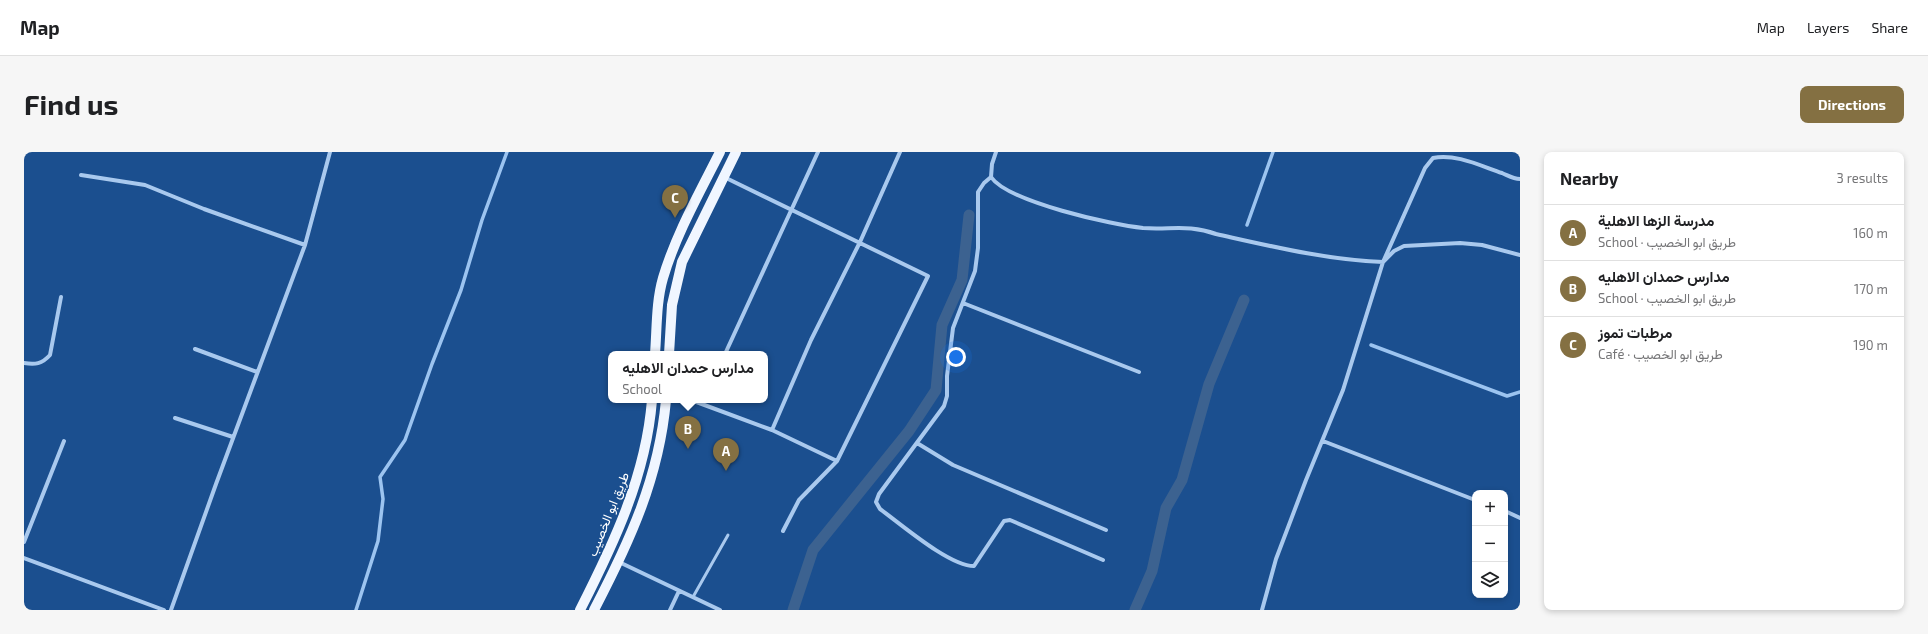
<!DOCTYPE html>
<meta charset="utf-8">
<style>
:root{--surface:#fff;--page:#f6f6f6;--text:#202124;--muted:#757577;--line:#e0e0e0;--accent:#847042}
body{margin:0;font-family:"Exo 2",Vazirmatn,sans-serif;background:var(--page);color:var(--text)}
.controls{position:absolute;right:12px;bottom:12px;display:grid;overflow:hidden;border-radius:8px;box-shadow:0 2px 6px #0003}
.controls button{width:36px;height:36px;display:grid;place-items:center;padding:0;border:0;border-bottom:1px solid var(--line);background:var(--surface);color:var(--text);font:20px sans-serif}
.you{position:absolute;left:932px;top:205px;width:14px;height:14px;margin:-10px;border:3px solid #fff;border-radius:50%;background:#1a73e8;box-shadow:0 0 0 6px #1a73e833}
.badge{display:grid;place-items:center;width:26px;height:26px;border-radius:50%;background:var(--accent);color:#fff;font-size:13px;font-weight:700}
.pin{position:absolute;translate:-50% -33px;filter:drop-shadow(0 1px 2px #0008)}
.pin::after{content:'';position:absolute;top:21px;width:14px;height:12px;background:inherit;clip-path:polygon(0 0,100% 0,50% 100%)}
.popup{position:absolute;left:584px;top:199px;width:160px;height:52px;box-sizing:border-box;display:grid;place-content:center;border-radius:8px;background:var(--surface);filter:drop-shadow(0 1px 3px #0005);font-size:13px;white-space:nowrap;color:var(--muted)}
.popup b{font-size:15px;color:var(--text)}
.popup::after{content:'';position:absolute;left:50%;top:100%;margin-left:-8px;border:8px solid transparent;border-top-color:var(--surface)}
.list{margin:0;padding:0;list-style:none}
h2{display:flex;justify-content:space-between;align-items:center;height:52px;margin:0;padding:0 16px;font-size:17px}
h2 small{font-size:13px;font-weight:400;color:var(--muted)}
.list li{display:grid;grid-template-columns:26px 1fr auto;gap:12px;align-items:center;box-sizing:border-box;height:56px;padding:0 16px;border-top:1px solid var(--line)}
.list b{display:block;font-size:15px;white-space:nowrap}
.list p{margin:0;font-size:13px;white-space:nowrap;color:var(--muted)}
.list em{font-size:13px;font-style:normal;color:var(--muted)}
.icon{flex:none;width:22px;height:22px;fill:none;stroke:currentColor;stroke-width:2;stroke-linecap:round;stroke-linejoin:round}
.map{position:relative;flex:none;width:1496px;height:458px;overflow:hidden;border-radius:8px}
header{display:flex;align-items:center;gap:24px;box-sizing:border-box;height:56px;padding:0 20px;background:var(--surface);border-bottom:1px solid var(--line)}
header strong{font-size:19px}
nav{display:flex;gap:22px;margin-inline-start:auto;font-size:14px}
.intro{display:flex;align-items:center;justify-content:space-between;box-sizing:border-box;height:96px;padding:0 24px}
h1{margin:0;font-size:28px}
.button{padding:10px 18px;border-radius:8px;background:var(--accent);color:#fff;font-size:14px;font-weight:700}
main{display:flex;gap:24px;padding:0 24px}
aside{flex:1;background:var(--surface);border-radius:8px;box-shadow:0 2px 6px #0003}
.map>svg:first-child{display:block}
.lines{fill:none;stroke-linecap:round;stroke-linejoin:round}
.stream{stroke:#9cc4f0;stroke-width:3.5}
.canal{stroke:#3c6290;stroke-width:11}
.service{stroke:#a9c9ee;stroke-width:3}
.minor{stroke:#a9c9ee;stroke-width:4}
.primary{stroke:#f0f6ff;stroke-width:10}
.labels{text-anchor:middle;stroke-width:3;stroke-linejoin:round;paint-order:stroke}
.street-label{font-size:13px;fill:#fff;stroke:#1b4f8f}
</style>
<header>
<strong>Map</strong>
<nav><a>Map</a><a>Layers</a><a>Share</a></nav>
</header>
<div class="intro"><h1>Find us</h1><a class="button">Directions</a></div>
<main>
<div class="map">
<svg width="1496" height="458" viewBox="0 0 1496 458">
<rect width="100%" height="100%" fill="#1b4f8f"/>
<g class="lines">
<path class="stream" d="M1223 73 1249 0
M1347 193 1483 244 1496 240
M332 458 354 389 359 347 356 325 381 288 408 212 437 138 458 68 483 0"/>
<path class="canal" d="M769 458 789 398 885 279 912 238 918 173 938 128 945 63
M1111 458 1128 419 1142 356 1158 328 1185 232 1220 148"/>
<path class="service" d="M669 445 704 383"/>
<path class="minor" d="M972 0 968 12 967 25C984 50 1089 73 1119 76 1146 78 1165 72 1192 82 1246 94 1303 108 1359 110L1370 99 1380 94 1436 91 1458 93 1496 103
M57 23 121 33 180 57 281 93
M700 25 904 124 813 309 775 348 759 379
M967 25 960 31 954 40V96L951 119 929 176 923 224V244L920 254 855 342 852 350 856 357C877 372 925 414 950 414L980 369 986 368 1079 408
M939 151 1115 220
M171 197 233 220
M701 202 794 0
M0 211C11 213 18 212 26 203L37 145
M667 248 748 278 813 309
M151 266 209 285
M748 278 787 188 836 90 876 0
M1299 289 1451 348
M893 291 929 313 1082 378
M1481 359 1496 366
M0 390 40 289
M0 406 140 458
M595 410 696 458
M147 458 192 332 281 93 306 0
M646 458 655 439
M1238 458 1252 407 1282 328 1319 238 1359 110 1401 16 1409 6C1431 1 1457 14 1478 21 1485 24 1489 27 1496 27"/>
<path class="primary" d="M631 202C633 177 632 150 639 126 652 82 676 40 696 0
M645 202 648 153 658 110 712 0
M556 458C590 391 622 324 628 248
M570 458C606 389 635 326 642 248"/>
</g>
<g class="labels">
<g class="street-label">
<text transform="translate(584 362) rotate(-68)" y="5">طريق ابو الخصيب</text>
</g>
</g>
</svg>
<div class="controls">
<button>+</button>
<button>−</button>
<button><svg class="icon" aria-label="layers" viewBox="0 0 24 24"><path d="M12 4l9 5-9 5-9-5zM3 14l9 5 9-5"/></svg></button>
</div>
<div class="you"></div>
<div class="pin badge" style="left:702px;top:319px">A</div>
<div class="pin badge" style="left:664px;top:297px">B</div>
<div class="popup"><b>مدارس حمدان الاهليه</b>School</div>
<div class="pin badge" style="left:651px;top:66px">C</div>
</div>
<aside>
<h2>Nearby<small>3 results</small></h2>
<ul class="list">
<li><span class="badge">A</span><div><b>مدرسة الزها الاهلية</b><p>School · طريق ابو الخصيب</p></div><em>160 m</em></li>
<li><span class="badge">B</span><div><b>مدارس حمدان الاهليه</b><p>School · طريق ابو الخصيب</p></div><em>170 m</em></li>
<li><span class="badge">C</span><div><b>مرطبات تموز</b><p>Café · طريق ابو الخصيب</p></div><em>190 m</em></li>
</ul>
</aside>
</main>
